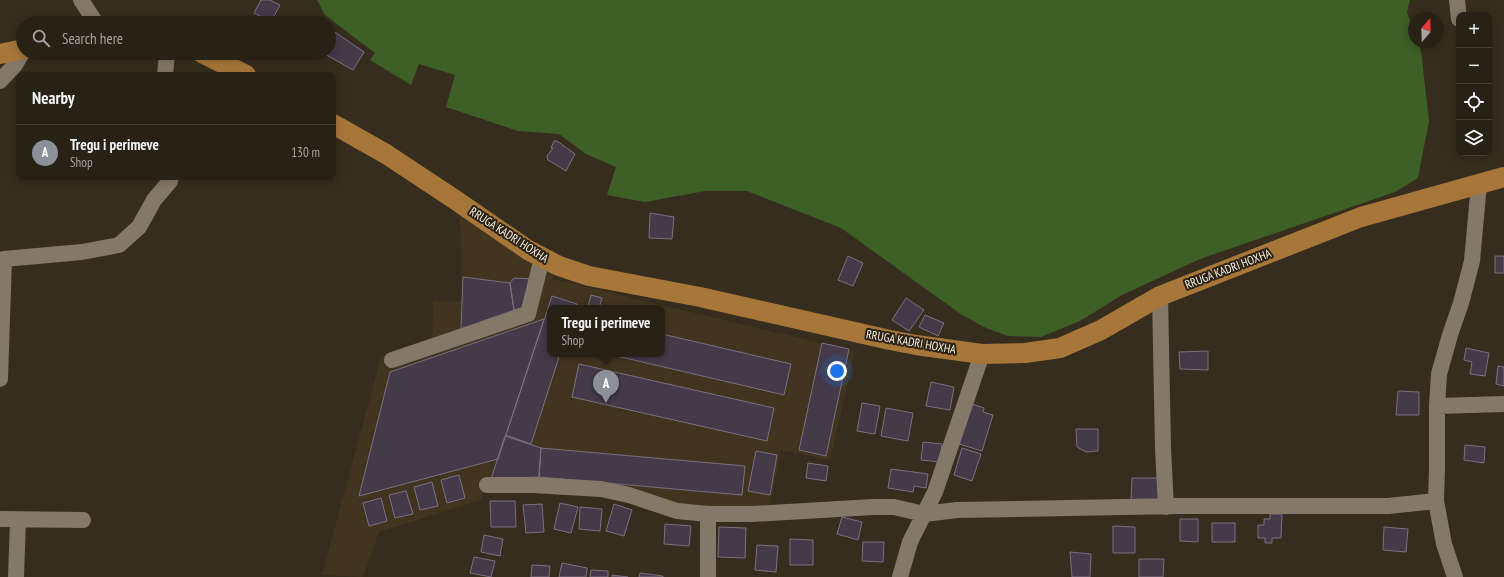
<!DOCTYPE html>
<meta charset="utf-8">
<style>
:root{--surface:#282216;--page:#302a1f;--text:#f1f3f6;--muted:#a5a4a1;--line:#443f35;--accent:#8c9099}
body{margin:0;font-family:"PT Sans Narrow",sans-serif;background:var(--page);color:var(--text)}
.controls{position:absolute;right:12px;top:12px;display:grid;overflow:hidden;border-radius:8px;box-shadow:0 2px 10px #0003}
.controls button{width:36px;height:36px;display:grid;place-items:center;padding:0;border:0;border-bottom:1px solid var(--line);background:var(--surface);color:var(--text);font:20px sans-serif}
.compass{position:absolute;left:1408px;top:12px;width:36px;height:36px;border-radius:50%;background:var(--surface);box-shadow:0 2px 10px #0003;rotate:19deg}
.you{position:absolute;left:837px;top:371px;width:14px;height:14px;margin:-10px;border:3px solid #fff;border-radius:50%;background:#1a73e8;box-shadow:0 0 0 6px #1a73e833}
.badge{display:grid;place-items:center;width:26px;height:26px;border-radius:50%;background:var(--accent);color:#fff;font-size:13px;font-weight:700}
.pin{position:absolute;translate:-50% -33px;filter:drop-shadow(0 1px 2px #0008)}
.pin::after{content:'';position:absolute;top:21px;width:14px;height:12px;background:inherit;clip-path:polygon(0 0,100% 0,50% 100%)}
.popup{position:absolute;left:547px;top:305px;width:118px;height:52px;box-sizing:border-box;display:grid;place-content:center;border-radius:8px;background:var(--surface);filter:drop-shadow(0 1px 3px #0005);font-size:13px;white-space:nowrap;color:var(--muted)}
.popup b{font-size:15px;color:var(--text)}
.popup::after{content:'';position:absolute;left:50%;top:100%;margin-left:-8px;border:8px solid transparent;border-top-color:var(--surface)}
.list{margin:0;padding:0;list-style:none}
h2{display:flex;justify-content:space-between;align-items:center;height:52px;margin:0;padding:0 16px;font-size:17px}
h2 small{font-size:13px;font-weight:400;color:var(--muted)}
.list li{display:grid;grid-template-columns:26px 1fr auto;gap:12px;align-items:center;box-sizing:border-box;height:56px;padding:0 16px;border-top:1px solid var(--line)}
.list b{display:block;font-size:15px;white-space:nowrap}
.list p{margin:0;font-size:13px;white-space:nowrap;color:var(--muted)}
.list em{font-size:13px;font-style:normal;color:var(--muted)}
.icon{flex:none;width:22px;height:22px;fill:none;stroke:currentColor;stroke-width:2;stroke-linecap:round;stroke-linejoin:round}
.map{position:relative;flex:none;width:1504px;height:577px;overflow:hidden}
.search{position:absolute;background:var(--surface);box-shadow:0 2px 10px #0003;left:16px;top:16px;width:320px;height:44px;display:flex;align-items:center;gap:10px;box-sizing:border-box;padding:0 14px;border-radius:22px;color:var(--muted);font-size:15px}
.panel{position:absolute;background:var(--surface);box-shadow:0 2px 10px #0003;left:16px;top:72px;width:320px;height:108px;border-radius:8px}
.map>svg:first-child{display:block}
.built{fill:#423520;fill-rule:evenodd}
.green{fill:#3d6027}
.building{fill:#443a49;stroke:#7b7080}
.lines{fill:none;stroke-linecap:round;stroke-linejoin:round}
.minor{stroke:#847968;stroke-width:16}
.major{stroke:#a77739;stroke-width:20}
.labels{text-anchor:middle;stroke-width:4;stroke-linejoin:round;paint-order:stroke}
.street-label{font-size:12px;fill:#f6efe6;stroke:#2c2314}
</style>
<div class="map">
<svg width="1504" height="577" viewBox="0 0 1504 577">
<rect width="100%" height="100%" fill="#362d1e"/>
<path class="built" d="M460 209 554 274 552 279 855 351 830 460 781 450 770 506H699L682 504 643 495 484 490 481 500 379 532 363 577 322 575 381 357 432 344 433 301 462 302ZM550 308H662V354H550Z"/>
<path class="green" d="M317 0H1410L1407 12 1414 32V42H1418L1421 51 1429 121 1418 178 1395 192 1200 259 1122 295 1080 321 1041 337 1008 336 986 328 962 315 841 228 747 191H705L645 202 607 195 616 167 586 154 559 134 518 131 446 107 455 75 419 64 411 85 370 60 375 53 325 15Z"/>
<path class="building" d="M261 0H270L280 5 271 22 254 13Z
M329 28 364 52 353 70 323 53H329Z
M554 141H557L575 154 566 171 548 160 547 156 553 148H551Z
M650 213 674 217 672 239 649 238Z
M848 256 863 263 853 286 838 280Z
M1495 256H1504V273H1495Z
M463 277 510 283 514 310 461 329Z
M514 278 535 279 527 306 514 310 510 283Z
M591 295 602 298 599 308 588 307Z
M552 296 577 304 576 308H550V354H560L531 444 506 435Z
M906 298 924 310 909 331 892 320Z
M925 315 944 323 938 336 919 327Z
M544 319 498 459 359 496 390 372Z
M662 334 791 364 784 395 608 354H662Z
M822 343 849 349 826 456 799 450Z
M1466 348 1489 353 1485 376 1470 374 1472 362 1464 360Z
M1208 351V370L1180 369 1179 352Z
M579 364 774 408 767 441 572 397Z
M1498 366 1504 367V386L1496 384Z
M931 382 954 387 950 410 926 406Z
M1398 391 1419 392V415H1396Z
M862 403 880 406 875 434 857 431Z
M972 404 984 408 983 412 993 415 982 451 959 444Z
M886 408 913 413 908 441 881 436Z
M1076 429H1098V451L1086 452 1077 447Z
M505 436 541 448 539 477 491 479Z
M923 442 942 444 940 462 921 460Z
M1465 445 1485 447 1484 463 1464 460Z
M541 448 745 466 742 495 539 477Z
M962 448 981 454 972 481 954 475Z
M756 451 777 455 770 495 748 491Z
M808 463 828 466 826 481 806 478Z
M891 469 928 474 926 488 914 486 913 492 888 488Z
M459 475 465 498 447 503 441 480Z
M1132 478H1160V502L1131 501Z
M432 482 438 506 420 510 414 487Z
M406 491 413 514 395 518 389 495Z
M381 498 387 521 369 526 363 503Z
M490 501H515L516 527H491Z
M560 503 578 507 571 533 554 529Z
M542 504 544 532 526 533 523 505Z
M614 504 632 510 624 536 606 531Z
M580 507 602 509 600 531 579 529Z
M1270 514H1282L1281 538H1272V543H1265V538H1258V525H1264V519H1270Z
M842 517 862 522 858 540 837 534Z
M1180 519H1198V542L1180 541Z
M1212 523H1235V542H1212Z
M665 524 691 526 689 546 664 544Z
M1113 526 1135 527V553H1113Z
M719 527 746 528 745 558 718 557Z
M1384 527 1408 529 1406 552 1383 550Z
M484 535 503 539 500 556 481 552Z
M790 539 813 540V565H790Z
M863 542H884L883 562 862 561Z
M757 545 778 546 776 572 755 570Z
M1070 552 1091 554 1090 577H1072Z
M474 557 495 561 491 577 470 573Z
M1139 559H1164L1163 577H1139Z
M562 563 587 568 586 577H559Z
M532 565 550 566 549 577H531Z
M591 570 608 571V577H590Z
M640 573 663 576V577H639Z
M612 575 628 577H612Z"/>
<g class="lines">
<path class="minor" d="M81 0 96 23
M1457 0 1459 19
M165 75 167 53
M0 81 15 65 23 51
M1160 296 1163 448 1166 507
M392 360 528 314 542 258
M0 379 4 259 82 252 119 245 139 227 154 200 170 181 171 177
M1437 406 1504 404
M487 485H533L601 489 629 495 677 511 708 514H752L873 507H894L924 514 957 510 1178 506H1388L1436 501
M0 519 83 520
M16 577 18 520
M708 577V514
M900 577 910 542 935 492 982 354
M1455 577 1444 544 1436 501 1437 468V406L1439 374 1450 335 1461 303 1472 261 1479 184"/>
<path class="major" d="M202 53 246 75
M0 54 23 49
M333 124 386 154 454 199 528 250 559 266 589 276 700 297 890 340 916 345 982 354 1025 353 1060 348 1101 330 1160 296 1361 217 1504 177"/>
</g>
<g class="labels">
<g class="street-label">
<text transform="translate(509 235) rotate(33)" y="4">RRUGA KADRI HOXHA</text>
<text transform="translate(1228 269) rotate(-21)" y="4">RRUGA KADRI HOXHA</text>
<text transform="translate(911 342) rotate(10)" y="4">RRUGA KADRI HOXHA</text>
</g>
</g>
</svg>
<div class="controls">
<button>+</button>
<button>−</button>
<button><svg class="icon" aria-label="locate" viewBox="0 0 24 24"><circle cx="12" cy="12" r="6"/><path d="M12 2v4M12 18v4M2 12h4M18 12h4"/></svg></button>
<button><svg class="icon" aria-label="layers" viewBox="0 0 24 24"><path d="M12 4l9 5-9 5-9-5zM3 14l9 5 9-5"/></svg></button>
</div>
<svg class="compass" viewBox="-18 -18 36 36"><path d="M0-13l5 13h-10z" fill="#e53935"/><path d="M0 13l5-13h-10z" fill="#a5a4a1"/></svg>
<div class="you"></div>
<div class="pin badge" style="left:606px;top:403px">A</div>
<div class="popup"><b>Tregu i perimeve</b>Shop</div>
<div class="search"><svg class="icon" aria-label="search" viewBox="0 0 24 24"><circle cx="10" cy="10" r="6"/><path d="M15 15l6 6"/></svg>Search here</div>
<section class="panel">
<h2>Nearby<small></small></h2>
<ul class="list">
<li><span class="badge">A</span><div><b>Tregu i perimeve</b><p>Shop</p></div><em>130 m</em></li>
</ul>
</section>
</div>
